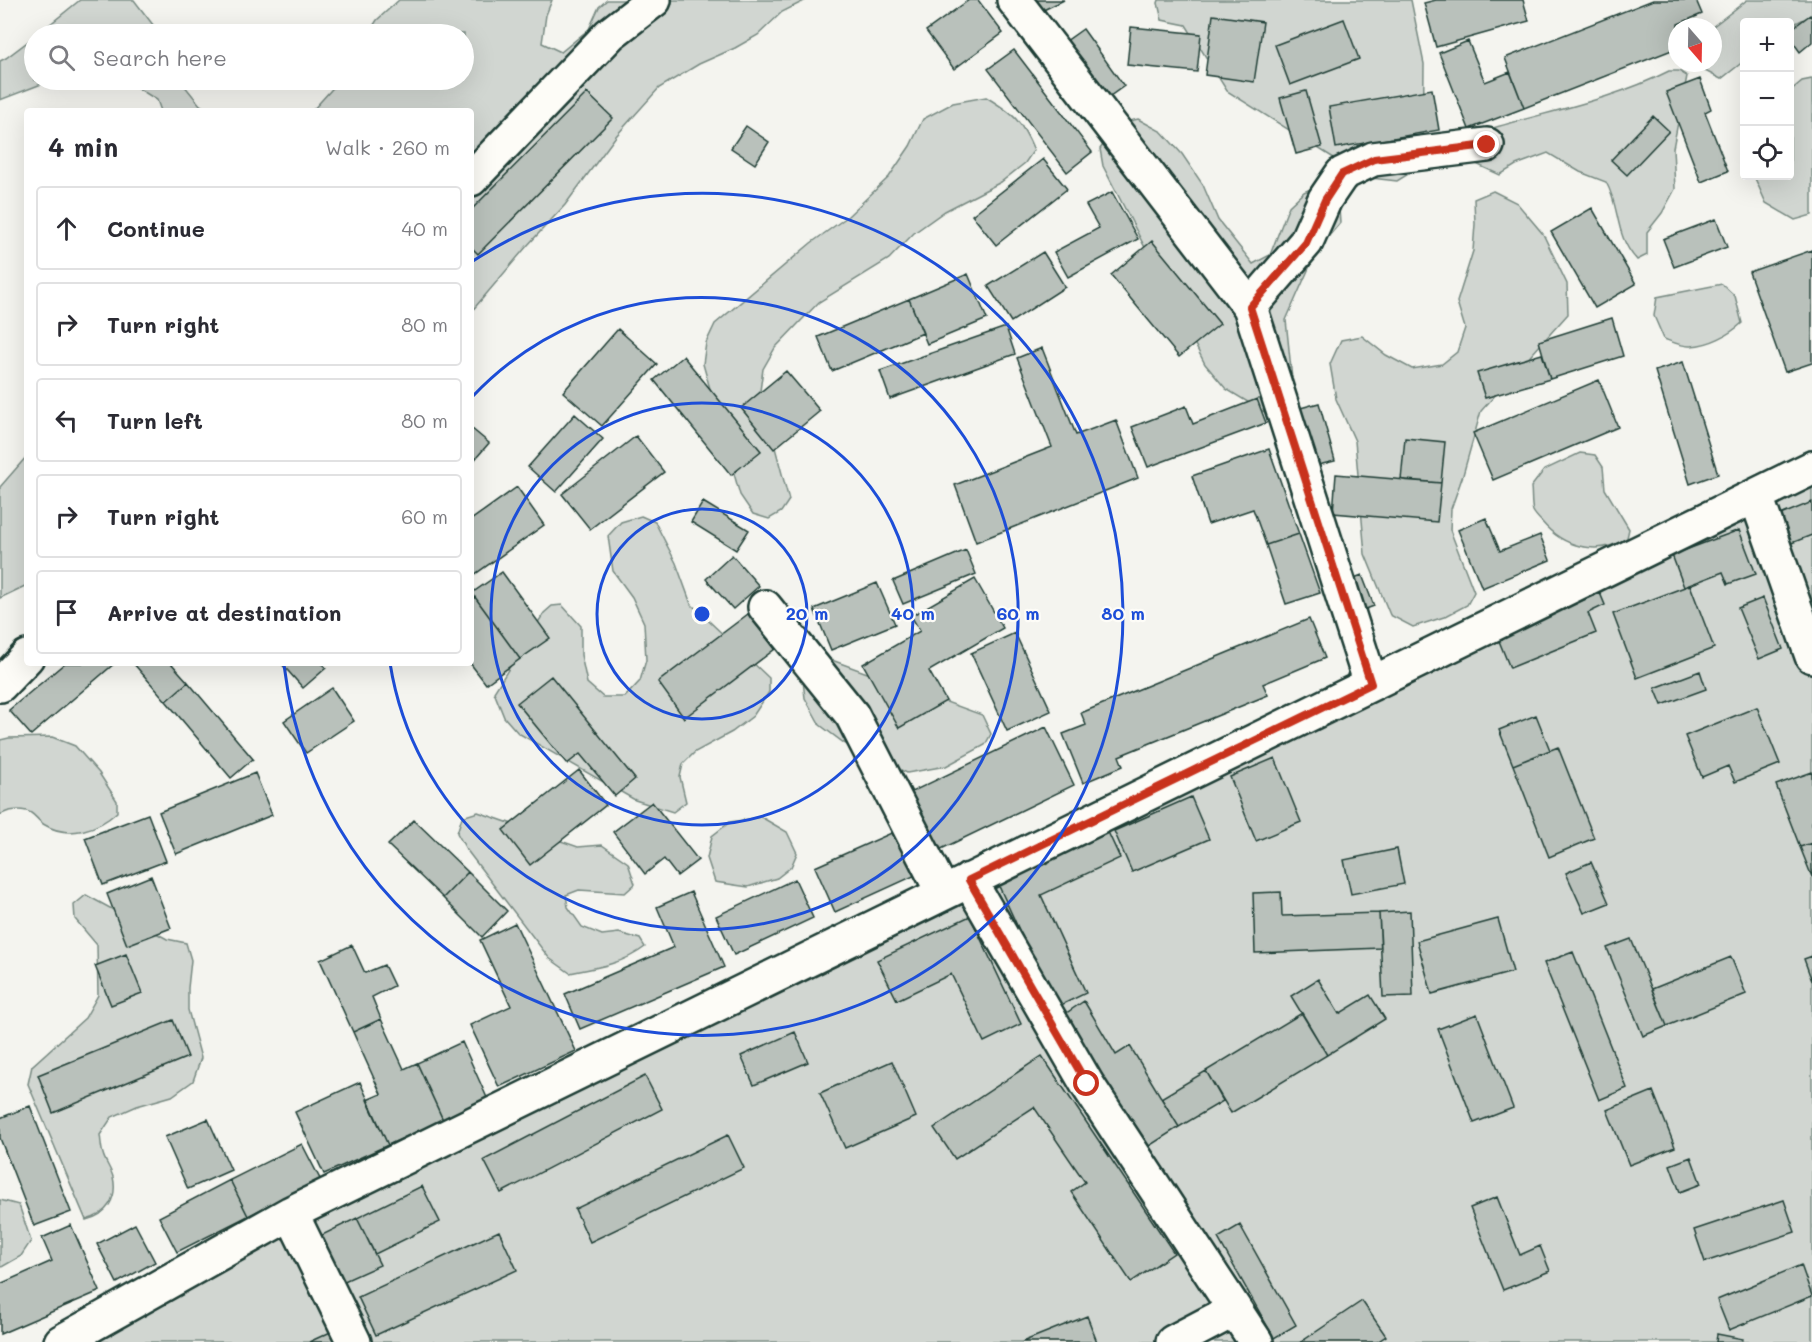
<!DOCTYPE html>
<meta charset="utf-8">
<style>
:root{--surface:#fff;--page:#f7f7f7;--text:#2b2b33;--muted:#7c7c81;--line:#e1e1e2}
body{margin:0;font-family:Mali,sans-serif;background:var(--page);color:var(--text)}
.controls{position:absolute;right:18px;top:18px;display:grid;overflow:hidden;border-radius:6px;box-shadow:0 6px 24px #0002}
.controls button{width:54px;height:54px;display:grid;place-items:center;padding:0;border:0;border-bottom:2px solid var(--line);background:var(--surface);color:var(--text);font:30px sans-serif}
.compass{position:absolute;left:1668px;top:18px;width:54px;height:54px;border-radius:50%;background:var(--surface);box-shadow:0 6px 24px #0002;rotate:160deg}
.stop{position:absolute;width:18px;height:18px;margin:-14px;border:4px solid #c8321e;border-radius:50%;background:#fff}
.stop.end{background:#c8321e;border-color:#fff;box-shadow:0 2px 6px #0008}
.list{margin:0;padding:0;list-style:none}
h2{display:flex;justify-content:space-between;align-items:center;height:78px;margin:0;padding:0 24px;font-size:26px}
h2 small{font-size:20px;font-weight:400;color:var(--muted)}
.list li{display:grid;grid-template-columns:39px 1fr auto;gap:18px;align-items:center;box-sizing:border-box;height:84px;margin:0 12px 12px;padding:0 12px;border:2px solid var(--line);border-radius:6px}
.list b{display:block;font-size:22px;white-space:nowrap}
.list em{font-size:20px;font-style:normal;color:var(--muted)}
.icon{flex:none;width:33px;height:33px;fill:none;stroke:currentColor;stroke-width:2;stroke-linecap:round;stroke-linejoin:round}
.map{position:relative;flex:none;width:1812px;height:1342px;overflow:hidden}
.search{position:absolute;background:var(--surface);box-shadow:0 6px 24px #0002;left:24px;top:24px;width:450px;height:66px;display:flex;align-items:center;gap:15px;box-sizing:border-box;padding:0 21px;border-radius:33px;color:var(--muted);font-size:22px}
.panel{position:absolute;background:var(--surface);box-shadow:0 6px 24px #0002;left:24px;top:108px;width:450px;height:558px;border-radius:6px}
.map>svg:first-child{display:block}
.green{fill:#d1d6d1;stroke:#788a82;stroke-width:1.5}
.building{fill:#b9c1bb;stroke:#1f3d34;stroke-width:1.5}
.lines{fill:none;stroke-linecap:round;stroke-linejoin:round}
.minor-casing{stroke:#1f3d34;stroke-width:38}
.minor{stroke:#fdfcf7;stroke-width:33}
.route{stroke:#c8321e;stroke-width:8}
.ring{fill:none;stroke:#1d4ed8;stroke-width:3}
.centre{fill:#1d4ed8;stroke:#fdfcf7;stroke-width:3}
.ring-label{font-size:18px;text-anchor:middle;font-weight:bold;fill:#1d4ed8;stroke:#fdfcf7;stroke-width:4.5;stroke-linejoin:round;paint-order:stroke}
</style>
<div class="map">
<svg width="1812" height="1342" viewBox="0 0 1812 1342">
<rect width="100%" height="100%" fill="#f4f4ef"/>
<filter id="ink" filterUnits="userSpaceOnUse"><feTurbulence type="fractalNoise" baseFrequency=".0167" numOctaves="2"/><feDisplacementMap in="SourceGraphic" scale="12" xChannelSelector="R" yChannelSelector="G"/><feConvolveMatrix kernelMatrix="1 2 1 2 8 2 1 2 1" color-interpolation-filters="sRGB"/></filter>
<g filter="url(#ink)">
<path class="green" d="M80 0H134L160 34H38Z
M399 0H552L546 15 542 43 561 52 589 29 599 7 607 0H806L782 12 758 35 735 48 699 64 659 88 616 136 565 205 527 246 471 312V111H312L340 80H464V34H368L377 20Z
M1159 0H1411L1424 64 1423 165 1397 181 1371 178 1345 165 1227 91 1186 25 1162 20 1158 3Z
M1747 0H1812V15L1790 26V22H1744V61L1721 79 1701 69 1699 63H1713L1712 27Z
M34 37V80H52L0 100V61L6 58Z
M1669 71H1679L1687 76 1673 148 1675 189 1662 213 1647 232V255L1637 260C1614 235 1621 209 1606 182L1580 172 1548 153 1516 165 1500 175 1476 164 1467 140 1483 131C1545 112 1610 101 1669 71Z
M1812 79V215L1795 220 1766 203 1754 176H1790V91L1802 81Z
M125 80H180L200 105 210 111H161L157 100Z
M986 97C1014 114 1021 120 1034 150L1025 163 1001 182 945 211 914 233 889 259 819 302 775 348 763 369 760 391 789 500 781 512 769 519 753 514 740 495 703 364 706 343 715 324 811 243 847 217 889 177 910 146 923 119 953 103Z
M1138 119 1162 132 1182 154 1203 185 1218 220 1253 264 1270 255 1289 206 1304 192 1319 185 1330 189 1339 208 1340 223 1317 250 1286 320 1293 389 1271 416 1226 389 1205 364 1103 166 1100 149 1118 124Z
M1493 191 1517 203 1543 234 1567 284 1568 314 1481 411 1463 475 1451 509 1450 530 1474 592 1467 605 1444 617 1413 627 1390 615 1365 554 1355 441 1336 399 1330 364 1341 340 1362 336 1386 355 1412 369 1442 364 1457 352 1465 328 1457 302 1473 251 1475 224 1474 199Z
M1722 284 1735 296 1742 323C1729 335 1710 345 1691 346 1683 347 1672 342 1664 339L1654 316 1657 297Z
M1580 453 1595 455 1603 467 1605 489 1629 529 1627 538C1598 557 1563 547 1542 522 1539 519 1535 515 1533 511 1531 504 1532 495 1531 487L1544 470Z
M27 456V585L0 598V487Z
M1812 468V1342H61Z
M641 516 655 522 676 563 691 604 769 678V692L753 716 732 732 695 752 683 764 680 777 686 802 673 812 635 800 518 733 504 717 494 692 544 613 552 606 562 605 581 626V655L587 683 603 697H625L640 681 646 660 644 623 632 597 613 571 608 536 621 522Z
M829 659 982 715 991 734 985 745 946 766 907 773 844 743 820 725 805 698 802 672Z
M52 737 75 746 99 773 117 801V812C98 830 68 839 45 825 39 822 36 816 31 813 22 808 8 810 0 815V740L9 738Z
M478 812 578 847 602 845 628 863 635 884 625 893 579 890 566 895 568 907 582 927 602 935 619 933 640 939 645 947C623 964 596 968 570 973L549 958 466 849 457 833 462 817Z
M761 817 787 832 797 853 791 867 777 878 748 887 715 882 707 858 712 836 730 822Z
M86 895 167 939 186 943 191 960 188 988V1010L201 1058 193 1081 172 1096 137 1106 112 1117 100 1135C101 1141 101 1148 103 1154 105 1162 111 1169 113 1177 118 1198 107 1215 86 1220L28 1084 32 1066 85 1018 98 995 97 945 75 919 74 905Z
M0 1200 19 1205 31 1241 21 1256 0 1268Z"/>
<path class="building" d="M969 0H978L1003 33 954 69 926 31Z
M1013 0H1064L1023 20Z
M1436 0H1523L1529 21 1436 47 1424 3Z
M1653 0H1696L1702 14 1678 24 1677 48 1524 108 1505 58Z
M1213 15 1263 22 1254 82 1205 75Z
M1810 15 1812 18V42L1800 52 1790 38V30Z
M1344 19 1359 59 1290 85 1275 45Z
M1131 27 1201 34 1197 72 1127 65Z
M1083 29 1124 86 1096 106 1055 49Z
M1468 41 1485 82 1510 72 1524 108 1469 129 1439 53Z
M1014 50 1092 152 1067 172 988 69Z
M1700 79 1711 109 1705 112 1728 171 1701 182 1666 92Z
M1432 89 1439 130 1336 148 1329 107Z
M1306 91 1322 147 1296 154 1280 98Z
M587 93 613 118 478 254 471 247V210Z
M1653 116 1669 131 1627 175 1611 160Z
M746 126 769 142 755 164 731 148Z
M1043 159 1067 189 996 245 972 215Z
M1112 192 1138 239 1068 277 1054 252 1099 228 1086 205Z
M1592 208 1636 284 1595 308 1551 232Z
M1716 219 1727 247 1674 267 1663 239Z
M1152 241 1220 324 1179 357 1111 275Z
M1812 250V363L1785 372 1749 272Z
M1043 252 1065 287 1011 322 988 286Z
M968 274 987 319 927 344 909 299Z
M909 299 923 333 832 371 818 337Z
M1612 318 1623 356 1550 379 1539 341Z
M1006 327 1015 354 890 399 880 371Z
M618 329 657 364 602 426 563 392Z
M1042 348 1076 435 1116 420 1138 478 976 542 955 485 1052 447 1017 358Z
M1542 354 1550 379 1485 398 1477 373Z
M683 356 761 451 731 475 654 380Z
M1683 362 1718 474 1690 484 1655 371Z
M786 371 820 411 774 449 741 408Z
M1599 380 1618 427 1493 480 1473 433Z
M1257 399 1266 423 1148 467 1132 427 1186 406 1193 424Z
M1319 403 1335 461 1310 467 1293 410Z
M575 414 603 439 556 492 528 467Z
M471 428 489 443 471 464Z
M636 436 664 472 590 529 562 494Z
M1405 438 1445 442 1441 483 1401 480Z
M1269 449 1299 534 1266 545 1253 509 1208 524 1192 476Z
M1336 474 1441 483 1437 522 1333 513Z
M517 487 544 525 471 577V520Z
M703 502 749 530 736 550 691 522Z
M1812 502V535L1789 544 1778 516Z
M1486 518 1500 551 1540 535 1550 560 1482 588 1458 530Z
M1739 530 1756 574 1728 584 1723 572 1684 587 1672 555Z
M1299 534 1320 593 1286 604 1266 545Z
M966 550 976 574 903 604 893 581Z
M732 555 759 586 733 609 706 579Z
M502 572 550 638 520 659 472 593Z
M1362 575 1374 606 1358 612 1346 581Z
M975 579 1003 628 929 671 946 701 899 728 863 664 920 631 911 616Z
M877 583 895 624 831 650 814 609Z
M1690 585 1714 648 1637 678 1613 614Z
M472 593 520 659 486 684 470 663Z
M1600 593 1605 605 1588 613 1596 633 1510 668 1497 636Z
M1763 598 1783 649 1759 659 1738 608Z
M748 614 775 649 684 718 658 682Z
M1309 619 1325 658 1263 684 1268 695 1119 756 1123 766 1083 783 1063 734 1086 725 1081 713Z
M1015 633 1051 711 1007 731 971 653Z
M65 663H115L31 735 9 710Z
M133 663H171L188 682 166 701Z
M281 663H321L326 668 303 688Z
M1700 671 1706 689 1662 705 1655 688Z
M551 676 635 779 615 796 580 754 567 764 517 703Z
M188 682 253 759 231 778 166 701Z
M332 688 354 721 306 753 284 721Z
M1757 707 1780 764 1735 782 1728 766 1702 777 1685 736Z
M1536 715 1550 750 1513 765 1499 730Z
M1046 727 1074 785 935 852 907 794Z
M1558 747 1594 838 1549 857 1513 765Z
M1275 758 1301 822 1256 841 1230 777Z
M579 770 606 805 530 865 503 830Z
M1812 772V843L1800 847 1776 785Z
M255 773 272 815 176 854 159 812Z
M1191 797 1209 839 1132 872 1114 831Z
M652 802 698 860 677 876 664 859 645 874 613 832Z
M148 814 166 861 103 885 85 838Z
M414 820 468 872 443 898 388 845Z
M896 831 916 875 835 912 815 867Z
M1108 832 1120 858 1041 895 1086 993 1055 1008 998 884Z
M1812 843V877L1800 847Z
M1397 849 1404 884 1351 894 1344 860Z
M1591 862 1609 903 1584 913 1566 873Z
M468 872 507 911 482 937 443 898Z
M151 876 171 928 127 945 107 894Z
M795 879 813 918 734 955 716 916Z
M691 892 724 967 580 1029 565 994 674 947 657 907Z
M1281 892 1282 916 1379 913 1381 948 1255 953 1253 893Z
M1410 911 1413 996 1383 997 1379 913Z
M970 916 1021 1024 984 1042 951 974 897 1000 877 960Z
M1498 919 1513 972 1432 994 1417 941Z
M515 923 576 1051 499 1087 470 1025 511 1006 480 940Z
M1631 939 1667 1026 1643 1036 1607 948Z
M352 945 365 973 384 965 394 986 372 997 381 1019 353 1032 320 960Z
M1573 952 1627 1088 1599 1100 1544 963Z
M126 954 142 993 111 1005 95 966Z
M1812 956V981L1804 959Z
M1731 957 1746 994 1667 1026 1652 989Z
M1318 979 1339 1014 1370 995 1385 1019 1327 1055 1291 996Z
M1084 1001 1116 1055 1130 1046 1179 1127 1146 1148 1065 1014Z
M1302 1013 1327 1055 1231 1113 1206 1071Z
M1477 1014 1513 1108 1474 1123 1438 1029Z
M381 1019 404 1069 417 1063 443 1120 388 1145 367 1100 381 1094 353 1032Z
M173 1020 188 1057 53 1113 38 1075Z
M795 1032 808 1062 754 1085 741 1056Z
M462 1042 488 1100 443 1120 417 1063Z
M1042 1056 1174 1253 1131 1282 1071 1192 1085 1182 1034 1107 955 1159 934 1128Z
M892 1061 916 1117 845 1148 820 1093Z
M1206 1071 1223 1101 1179 1127 1161 1098Z
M645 1076 662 1109 501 1193 484 1160Z
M360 1082 388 1145 324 1174 295 1112Z
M1653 1091 1675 1147 1629 1165 1607 1110Z
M30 1106 71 1212 34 1226 0 1138V1118Z
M208 1119 231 1170 188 1189 165 1137Z
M728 1135 744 1168 590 1242 575 1209Z
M302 1144 320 1179 248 1216 230 1180Z
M1691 1157 1701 1184 1680 1192 1670 1165Z
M230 1180 248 1216 177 1252 159 1217Z
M422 1186 440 1222 375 1254 357 1218Z
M1497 1197 1520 1255 1540 1246 1550 1271 1503 1290 1470 1208Z
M1784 1200 1795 1232 1705 1262 1694 1230Z
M357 1218 380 1265 340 1283 318 1237Z
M135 1224 155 1262 117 1283 97 1244Z
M71 1225 100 1291 0 1334V1284L52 1261 42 1238Z
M1240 1225 1296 1325 1274 1338 1218 1238Z
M499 1231 517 1270 376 1335 358 1297Z
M1801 1265 1812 1296 1729 1330 1717 1300Z
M1362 1301 1386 1336 1377 1342H1301Z
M1087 1316 1097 1342H1022Z
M337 1329 343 1342H309Z
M1717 1334 1743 1339 1742 1342H1716Z"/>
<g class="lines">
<g class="minor-casing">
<path id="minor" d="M1014 0 1250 307 1371 684
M471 179 610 34 654 0
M1250 307 1306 242 1325 199 1342 174 1373 159 1487 145
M1756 496 1812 656
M765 607 852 715 943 893
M0 685 27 657
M969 880 1087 1084 1256 1342
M291 1213 354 1342
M61 1342 291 1213 1812 468
M1173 1342 1234 1310"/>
</g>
<use href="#minor" class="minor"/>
</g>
</g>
<g class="lines" filter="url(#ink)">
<path class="route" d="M1087 1084 969 880 1371 684 1250 307 1306 243 1325 200 1342 174 1374 159 1487 145"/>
</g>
<g class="ring">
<circle cx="702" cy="614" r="105"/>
<circle cx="702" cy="614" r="211"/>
<path d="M473 396A316 316 0 1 1 390 663"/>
<path d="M473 261A421 421 0 1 1 284 665"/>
</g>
<circle cx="702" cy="614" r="9" class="centre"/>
<g class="ring-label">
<text x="807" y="620">20 m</text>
<text x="913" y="620">40 m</text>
<text x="1018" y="620">60 m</text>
<text x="1123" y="620">80 m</text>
</g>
</svg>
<div class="controls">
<button>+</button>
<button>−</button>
<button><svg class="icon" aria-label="locate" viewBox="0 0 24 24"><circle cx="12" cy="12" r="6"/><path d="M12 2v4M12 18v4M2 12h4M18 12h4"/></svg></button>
</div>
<svg class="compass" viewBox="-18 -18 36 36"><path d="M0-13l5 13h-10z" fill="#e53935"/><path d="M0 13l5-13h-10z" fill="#7c7c81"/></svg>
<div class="stop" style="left:1087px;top:1084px"></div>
<div class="stop end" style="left:1487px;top:145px"></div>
<div class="search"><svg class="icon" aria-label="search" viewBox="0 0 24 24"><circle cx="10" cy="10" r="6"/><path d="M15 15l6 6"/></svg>Search here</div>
<section class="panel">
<h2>4 min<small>Walk · 260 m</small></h2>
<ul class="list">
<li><svg class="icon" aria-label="ahead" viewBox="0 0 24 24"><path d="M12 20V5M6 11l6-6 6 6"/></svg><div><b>Continue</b></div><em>40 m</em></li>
<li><svg class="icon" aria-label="right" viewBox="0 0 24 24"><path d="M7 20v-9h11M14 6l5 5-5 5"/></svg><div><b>Turn right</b></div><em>80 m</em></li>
<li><svg class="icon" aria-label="left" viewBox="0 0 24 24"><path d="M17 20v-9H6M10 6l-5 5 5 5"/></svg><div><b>Turn left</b></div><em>80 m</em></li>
<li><svg class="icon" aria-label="right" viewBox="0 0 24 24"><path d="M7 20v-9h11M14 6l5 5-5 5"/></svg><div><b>Turn right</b></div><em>60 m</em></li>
<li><svg class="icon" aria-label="arrive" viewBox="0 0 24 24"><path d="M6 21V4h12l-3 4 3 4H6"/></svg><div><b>Arrive at destination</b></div></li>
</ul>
</section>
</div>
